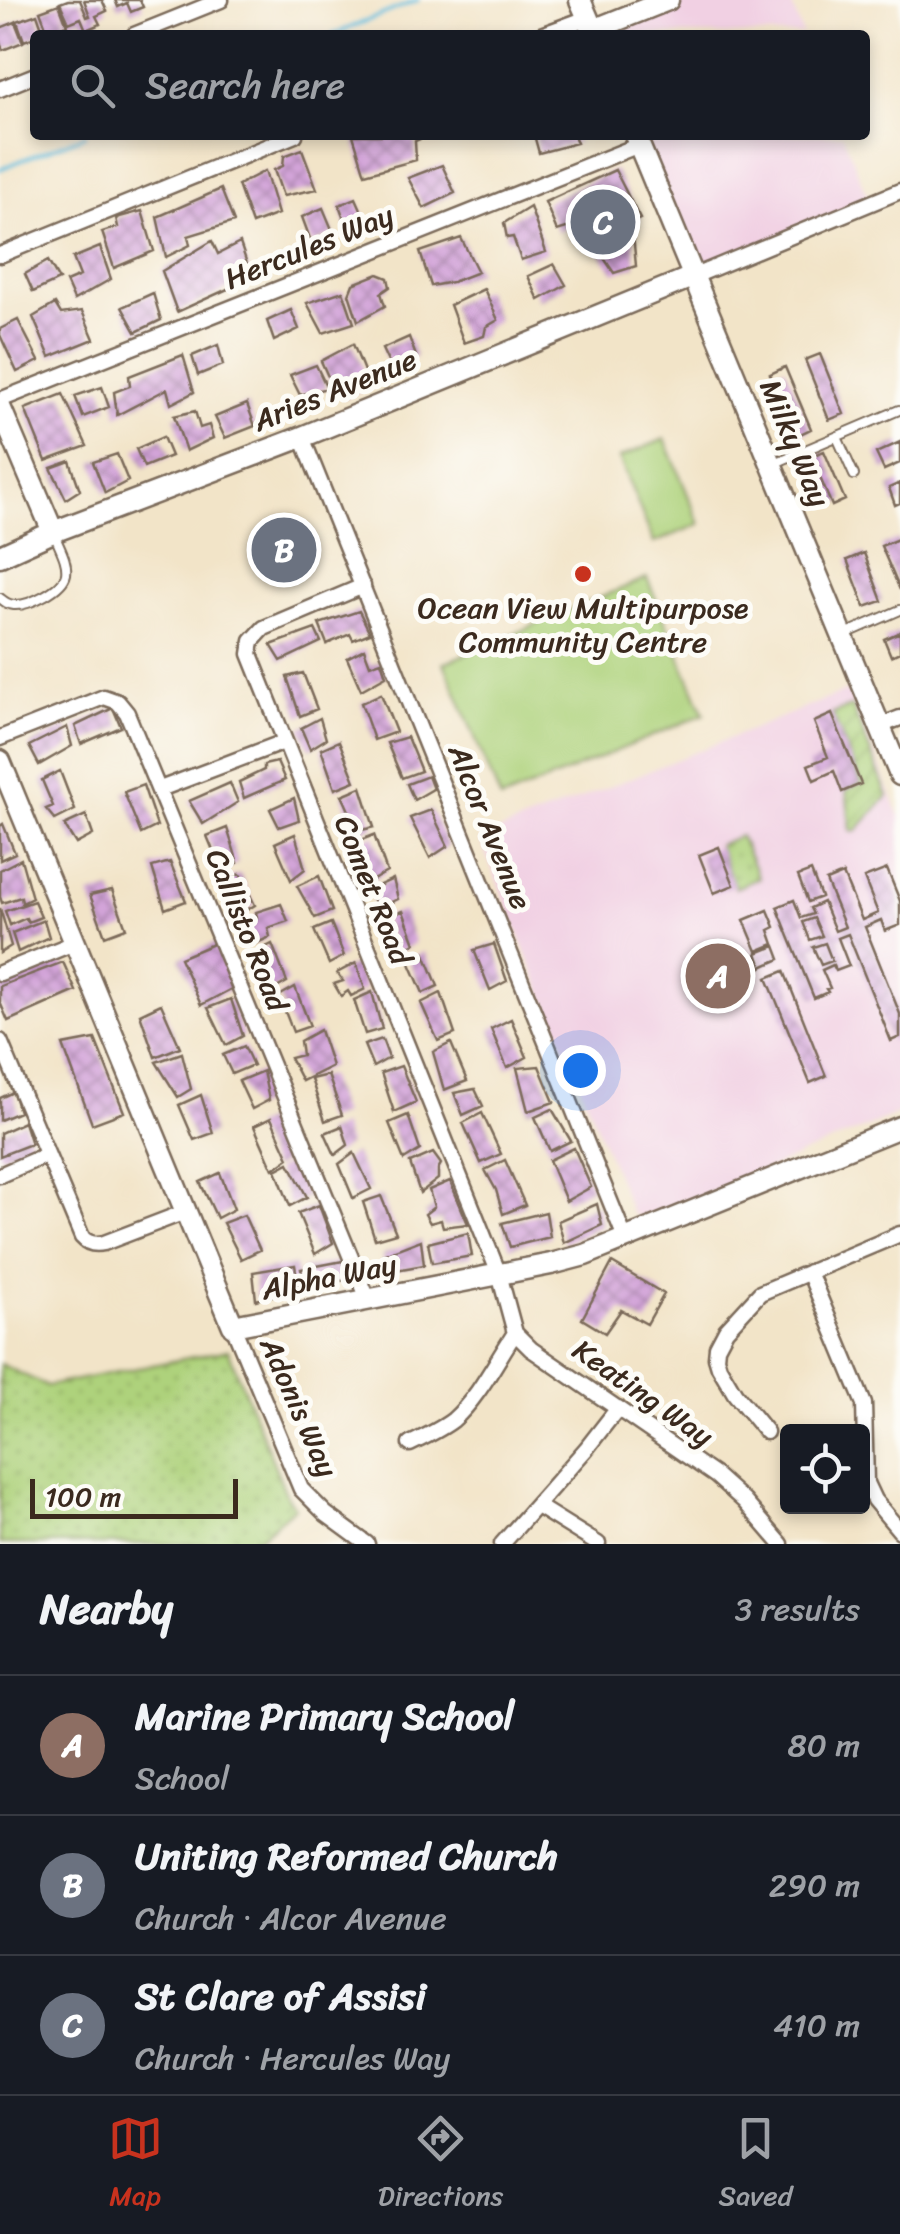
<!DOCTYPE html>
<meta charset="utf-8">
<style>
:root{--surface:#171b24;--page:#242831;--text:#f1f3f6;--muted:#9ea1a6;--line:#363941;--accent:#c8321e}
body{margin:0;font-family:Sriracha,sans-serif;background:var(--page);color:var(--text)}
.controls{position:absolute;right:30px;bottom:30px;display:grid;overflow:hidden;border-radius:10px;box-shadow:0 5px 15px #0003}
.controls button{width:90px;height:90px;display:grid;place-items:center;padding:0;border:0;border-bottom:2px solid var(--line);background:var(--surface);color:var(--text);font:50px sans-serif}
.scale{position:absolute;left:30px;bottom:25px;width:208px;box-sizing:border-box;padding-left:10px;border:5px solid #3b2a1e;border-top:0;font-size:28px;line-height:35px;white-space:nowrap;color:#3b2a1e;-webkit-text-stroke:8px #fdfcf7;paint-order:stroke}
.you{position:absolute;left:580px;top:1070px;width:35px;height:35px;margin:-25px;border:8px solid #fff;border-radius:50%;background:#1a73e8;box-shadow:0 0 0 15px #1a73e833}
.badge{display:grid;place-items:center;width:65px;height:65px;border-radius:50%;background:var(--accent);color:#fff;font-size:32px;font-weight:700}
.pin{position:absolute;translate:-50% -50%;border:5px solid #fff;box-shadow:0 2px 10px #0006}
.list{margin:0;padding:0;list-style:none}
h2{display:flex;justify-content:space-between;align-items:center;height:130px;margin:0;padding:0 40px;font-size:42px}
h2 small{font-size:32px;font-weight:400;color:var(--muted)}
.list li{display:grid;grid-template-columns:65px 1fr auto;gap:30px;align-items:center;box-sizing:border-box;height:140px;padding:0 40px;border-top:2px solid var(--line)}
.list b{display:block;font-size:38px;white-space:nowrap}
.list p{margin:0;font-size:32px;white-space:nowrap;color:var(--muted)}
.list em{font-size:32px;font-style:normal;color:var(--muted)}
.icon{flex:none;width:55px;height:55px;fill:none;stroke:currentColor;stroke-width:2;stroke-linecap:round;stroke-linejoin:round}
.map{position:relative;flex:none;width:900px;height:1544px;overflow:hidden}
.search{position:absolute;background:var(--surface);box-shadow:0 5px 15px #0003;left:30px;right:30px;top:30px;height:110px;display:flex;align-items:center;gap:25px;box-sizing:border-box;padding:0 35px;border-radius:10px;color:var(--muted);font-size:38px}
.sheet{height:550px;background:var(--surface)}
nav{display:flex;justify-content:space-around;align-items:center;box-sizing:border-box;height:140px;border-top:2px solid var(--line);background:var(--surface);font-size:28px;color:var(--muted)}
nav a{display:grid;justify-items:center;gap:5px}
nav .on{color:var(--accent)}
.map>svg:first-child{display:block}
.built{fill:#f1d0e3}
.grass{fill:url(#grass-dots);stroke:#747e4c;stroke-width:2.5}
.garden{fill:url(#garden-furrows);stroke:#747e4c;stroke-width:2.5}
.pitch{fill:#aed27b;stroke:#747e4c;stroke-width:2.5}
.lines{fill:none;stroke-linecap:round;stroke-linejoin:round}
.stream{stroke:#5dbcdc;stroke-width:4}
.building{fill:url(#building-cross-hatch);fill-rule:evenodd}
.lane-casing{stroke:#7b6b5a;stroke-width:12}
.street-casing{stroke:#7b6b5a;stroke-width:19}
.secondary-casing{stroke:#7b6b5a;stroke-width:25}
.lane{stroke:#fff;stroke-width:8}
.street{stroke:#fff;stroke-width:14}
.secondary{stroke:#fff;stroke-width:20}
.poi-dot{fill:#c8321e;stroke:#fdfcf7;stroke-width:4}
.labels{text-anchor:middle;stroke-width:10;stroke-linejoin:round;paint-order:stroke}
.street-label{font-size:30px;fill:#3b2a1e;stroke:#fdfcf7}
.poi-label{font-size:30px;fill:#3b2a1e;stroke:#fdfcf7}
</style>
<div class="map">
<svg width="900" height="1544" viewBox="0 0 900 1544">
<defs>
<pattern id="grass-dots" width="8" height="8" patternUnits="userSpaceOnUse" patternTransform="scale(2.5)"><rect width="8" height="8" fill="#aed27b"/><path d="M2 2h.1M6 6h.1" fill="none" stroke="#97b46a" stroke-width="1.8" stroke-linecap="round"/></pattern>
<pattern id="garden-furrows" width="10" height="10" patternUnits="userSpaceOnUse" patternTransform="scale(2.5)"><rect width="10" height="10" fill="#aed27b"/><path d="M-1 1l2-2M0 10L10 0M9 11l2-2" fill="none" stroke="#97b46a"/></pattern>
<pattern id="building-cross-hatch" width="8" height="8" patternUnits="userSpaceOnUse" patternTransform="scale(2.5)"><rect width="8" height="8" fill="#d3a4d9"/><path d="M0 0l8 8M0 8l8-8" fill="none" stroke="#ac86af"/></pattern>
</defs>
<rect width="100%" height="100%" fill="#fdfcf7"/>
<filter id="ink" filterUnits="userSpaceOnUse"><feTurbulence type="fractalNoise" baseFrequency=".01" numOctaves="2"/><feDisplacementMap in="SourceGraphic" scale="20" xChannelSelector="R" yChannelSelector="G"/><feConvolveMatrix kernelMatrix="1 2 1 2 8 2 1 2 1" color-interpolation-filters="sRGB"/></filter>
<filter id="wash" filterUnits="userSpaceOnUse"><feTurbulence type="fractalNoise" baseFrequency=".0048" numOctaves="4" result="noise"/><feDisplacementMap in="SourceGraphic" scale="40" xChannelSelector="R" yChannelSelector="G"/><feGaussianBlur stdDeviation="2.25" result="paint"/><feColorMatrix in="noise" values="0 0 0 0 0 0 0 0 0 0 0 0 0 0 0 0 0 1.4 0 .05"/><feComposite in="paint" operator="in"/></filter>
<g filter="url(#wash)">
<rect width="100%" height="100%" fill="#f2e4c8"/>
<path class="built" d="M668 0H790L803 35H595Z
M635 135H843L870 203 692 277Z
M849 690 900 817V1113L647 1220 632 1214 480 839Z"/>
<path class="grass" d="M740 836 759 878 735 888 718 845Z
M228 1350 288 1499 295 1507 252 1544H0V1364L47 1386Z"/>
<path class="garden" d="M852 706 888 796 856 831H851L846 790 861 783 832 714Z"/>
<path class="pitch" d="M665 439 700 524 654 543 619 458Z
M647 578 704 714 501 800 444 663Z"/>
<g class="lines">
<path class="stream" d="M332 35 418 0
M0 169 85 135"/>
</g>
<g id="blocks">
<path class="building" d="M68 0H80L87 17 90 16 84 0H102L107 11 96 16 100 24 86 30 81 18 69 23 60 3Z
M115 0H140L143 7 131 12 127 3 118 7Z
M59 4 67 25 48 32 40 11Z
M37 14 44 34 35 35V37L24 41 17 21Z
M15 22 23 42 3 50 0 43V28Z
M353 135H429L415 141 416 160 365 174Z
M534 135H574L577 143 539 153Z
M302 149 317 189 283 196 274 170 283 166 284 156Z
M442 165 455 193 424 208 408 178Z
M615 170 640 219 632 223 636 266 614 273 591 239 582 244 576 225 557 231 545 202Z
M265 171 278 214 252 224 238 185Z
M221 189 234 222 188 236 190 245 166 257 157 217Z
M356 198 368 225 350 235 339 205Z
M530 207 546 252 521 260 513 237 507 238 504 223Z
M323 208 334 234 312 244 302 217Z
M142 211 154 251 114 268 102 232 118 227 116 218Z
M461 238 478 272 452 282 431 286 420 252Z
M212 241 218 254 240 243 252 278 177 312 162 271Z
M100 247 111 279 74 300 66 282 80 276 73 258Z
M48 261 59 280 33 292 25 274Z
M554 264 566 285 539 300 528 276Z
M378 274 388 278 390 287 381 293 385 306 358 321 349 294 353 284Z
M484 289 498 320 486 327 484 336 464 343 450 305Z
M343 291 354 323 323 333 307 303Z
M153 293 161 320 136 332 122 307Z
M55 304 61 314 82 311 94 339 50 357 33 317Z
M291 310 299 329 274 341 267 321Z
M18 320 39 361 17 372 0 335V329Z
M409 337 416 356 391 368 382 349Z
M353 344 370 386 345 398 338 379 330 381 321 361Z
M218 345 223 365 198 375 192 356Z
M820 354 844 414 829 420 805 360Z
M183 355 194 392 171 404 167 389 117 415 114 392 130 386 129 376Z
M316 365 327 388 300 395 290 375Z
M785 367 811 429 796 436 770 374Z
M102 387 109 407 83 417 75 396Z
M63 394 87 446 46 461 25 409Z
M247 404 255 426 225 438 215 417Z
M195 411 200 428 209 425 213 438 186 451 174 416Z
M163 437 171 456 144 467 136 449Z
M900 442V463L884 470 876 453Z
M824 451 845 500 832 506 811 456Z
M117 454 128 481 105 493 93 462Z
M70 461 80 490 66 499 51 468Z
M900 483V503L895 505 889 488Z
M898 539 900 545V590L881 546Z
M864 553 882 601 865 607 847 560Z
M359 611 370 633 353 640 350 634 327 644 319 624Z
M315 629 321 642 281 661 271 645Z
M900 632V652L891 656 884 639Z
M364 649 370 665 381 661 386 676 361 690 347 658Z
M303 673 317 709 300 716 287 677Z
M381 694 396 732 374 740 361 703Z
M113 708 121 727 81 744 75 726Z
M832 714 861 784 842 792 834 771 814 780 808 765 828 757 814 722Z
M320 718 326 739 310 749 301 728Z
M67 727 72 746 39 765 29 746Z
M407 737 421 771 402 778 387 743Z
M339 741 355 781 335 789 321 749Z
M277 762 285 780 244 798 239 782 264 770V765Z
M60 771 75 810 55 820 46 809 53 806 42 780Z
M428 776 433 789 414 800 407 784Z
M230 783 238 802 203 824 189 801Z
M143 785 157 826 141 834 124 792Z
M361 787 374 827 358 831 342 795Z
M294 798 299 820 279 827 270 809Z
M431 810 448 846 430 858 410 818Z
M86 815 93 835 76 844 64 825Z
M3 824 15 853 0 860V826Z
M227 828 238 863 222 872 207 836Z
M295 834 305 869 291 880 275 843Z
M374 835 387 872 369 882 351 844Z
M719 847 734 885 714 893 699 855Z
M21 859 32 898 22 903 21 897 2 903 0 897V870Z
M170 862 186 901 165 909 152 867Z
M887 869 900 901V925L885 931 881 920 865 927 900 1014V1037L891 1041 848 934 838 938 849 966 836 971 833 965 822 970 830 988 826 989 828 992 814 998 777 907 794 900 801 918 813 914 810 908 823 902 835 931 845 927 826 881 843 874 862 920 878 913 864 878ZM814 918 822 936 810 940 803 922ZM825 943 832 961 821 965 813 947Z
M811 871 821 897 808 902 798 876Z
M240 874 255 905 234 918 220 881Z
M319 876 332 911 315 918 297 886Z
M393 879 398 899 377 909 369 890Z
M112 890 126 928 105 936 90 895Z
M34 901 41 917 28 922 26 918 10 925 5 911Z
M281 904 288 921 268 928 270 937 255 944 246 923 257 917 256 912Z
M0 908 11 946 0 953Z
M768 910 775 927 769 930 774 944 757 951 744 920Z
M403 911 415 943 397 953 383 917Z
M44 920 49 937 18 952 12 933Z
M331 923 344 956 329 964 314 930Z
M215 943 233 988 201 1005 180 958Z
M272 944 287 982 268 993 250 955Z
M494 944 507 981 490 990 474 950Z
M775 946 780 959 762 967 757 953Z
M424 952 438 986 423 993 408 959Z
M63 962 76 991 8 1021 0 1002V986Z
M356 963 365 989 351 996 348 991 341 996 334 984 343 981 337 973Z
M784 971 826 1076 810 1083 767 978Z
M295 987 310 1026 293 1032 279 996Z
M372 992 382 1029 365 1034 354 1000Z
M441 993 455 1034 438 1041 421 1003Z
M231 999 243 1036 226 1045 208 1008Z
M161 1004 180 1047 155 1057 140 1014Z
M511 1019 527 1057 507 1068 491 1029Z
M320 1030 332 1066 302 1081 290 1058 302 1055 300 1041Z
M95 1039 124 1112 92 1124 63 1045Z
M382 1039 389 1058 373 1067 364 1045Z
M451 1043 467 1081 444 1090 433 1052Z
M244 1046 253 1065 232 1074 223 1055Z
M182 1053 191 1089 178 1097 156 1062Z
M401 1066 416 1102 394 1112 381 1073Z
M539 1066 554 1102 528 1111 517 1068Z
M263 1071 269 1100 252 1109 239 1081Z
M328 1075 342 1115 325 1121 311 1079Z
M475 1089 483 1106 463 1115 454 1093Z
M13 1092 19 1112 0 1120V1098Z
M201 1095 213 1133 194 1140 179 1105Z
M552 1109 571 1141 550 1151 535 1117Z
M482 1113 501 1154 481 1163 463 1123Z
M408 1115 420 1150 404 1160 389 1123Z
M271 1118 289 1158 273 1169 254 1126Z
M24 1122 31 1144 0 1156V1133Z
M342 1126 348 1145 335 1155 325 1133Z
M574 1148 591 1187 566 1201 549 1160Z
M354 1153 371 1189 353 1198 339 1164Z
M433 1153 441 1164 438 1169V1179L420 1193 410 1163Z
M505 1160 525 1205 503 1214 496 1190 485 1170Z
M289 1163 307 1197 290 1206 276 1170Z
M220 1173 234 1209 217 1218 200 1182Z
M450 1181 468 1224 443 1227 441 1220 430 1223 425 1214 434 1207 429 1190Z
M381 1196 396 1233 375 1239 363 1202Z
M597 1204 602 1225 564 1243 558 1221Z
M319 1205 333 1243 315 1254 298 1213Z
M546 1212 550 1237 510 1247 502 1223Z
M244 1215 260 1250 241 1259 223 1223Z
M468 1233 472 1256 432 1263 428 1243Z
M421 1240 424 1265 385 1272 382 1255Z
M343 1261 348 1279 306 1289 301 1269Z
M612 1263 664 1294 647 1324 621 1310 605 1333 582 1319Z
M295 1265 299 1289 256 1300 253 1272Z"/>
</g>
</g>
<g filter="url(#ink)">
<use href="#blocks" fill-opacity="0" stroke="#7b6b5a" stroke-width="2.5"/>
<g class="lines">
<g class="lane-casing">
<path id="lane" d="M837 437 854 475
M775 463 899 410
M0 598C5 602 7 604 14 605 29 606 63 589 66 574 68 561 59 547 55 536
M843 635 900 610"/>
</g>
<g class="street-casing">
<path id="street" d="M134 35 221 0
M541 35 587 18
M0 89 35 75
M0 255 295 135
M692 277 900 191
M0 400 639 145
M302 437 625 1238
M363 586 264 628 252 641 250 654 499 1274 515 1333 531 1349 716 1476 744 1501 781 1544
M880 726 900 718
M0 738 104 697 118 702 127 713 368 1299
M160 789 284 742
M0 973 74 943
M0 1041 82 1237C88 1244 95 1245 104 1243L185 1212
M0 1175 46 1155
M809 1272 864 1404 866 1483 874 1500 900 1531
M233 1326 301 1489 326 1514 367 1544
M766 1432 735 1394 719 1367 716 1357 717 1347 726 1330 760 1293 900 1234
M410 1444C424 1437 440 1430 453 1420 479 1397 496 1361 515 1333
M537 1506 598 1544
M502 1544 586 1449 618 1408"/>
</g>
<g class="secondary-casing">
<path id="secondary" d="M580 0 595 35
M593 30 668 0
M635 135 900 775
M0 407 53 532
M0 556 53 532 302 437 692 277
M0 761 233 1326 551 1264 585 1255 900 1127"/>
</g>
<use href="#lane" class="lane"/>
<use href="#street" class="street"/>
<use href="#secondary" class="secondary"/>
</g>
</g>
<circle class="poi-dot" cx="583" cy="574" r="10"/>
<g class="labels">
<g class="street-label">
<text transform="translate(309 247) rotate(-22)" y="10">Hercules Way</text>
<text transform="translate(335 390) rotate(-22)" y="10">Aries Avenue</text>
<text transform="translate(795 443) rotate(67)" y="10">Milky Way</text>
<text transform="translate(490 827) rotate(68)" y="10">Alcor Avenue</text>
<text transform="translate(373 890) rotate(68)" y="10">Comet Road</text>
<text transform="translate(247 930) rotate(68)" y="10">Callisto Road</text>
<text transform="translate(329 1277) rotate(-11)" y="10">Alpha Way</text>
<text transform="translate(643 1393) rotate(35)" y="10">Keating Way</text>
<text transform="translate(299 1407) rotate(66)" y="10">Adonis Way</text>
</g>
<g class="poi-label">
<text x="583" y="618">Ocean View Multipurpose<tspan x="583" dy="34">Community Centre</tspan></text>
</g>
</g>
</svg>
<div class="controls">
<button><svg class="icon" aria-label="locate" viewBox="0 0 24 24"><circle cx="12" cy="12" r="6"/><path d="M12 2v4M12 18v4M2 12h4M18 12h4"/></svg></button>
</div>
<div class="scale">100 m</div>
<div class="you"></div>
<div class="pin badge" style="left:718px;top:976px;background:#8d6e63">A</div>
<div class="pin badge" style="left:284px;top:550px;background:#6b7280">B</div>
<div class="pin badge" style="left:603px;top:222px;background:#6b7280">C</div>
<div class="search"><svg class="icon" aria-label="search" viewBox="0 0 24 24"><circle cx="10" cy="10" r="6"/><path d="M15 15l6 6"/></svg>Search here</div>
</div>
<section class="sheet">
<h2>Nearby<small>3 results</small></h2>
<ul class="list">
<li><span class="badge" style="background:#8d6e63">A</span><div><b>Marine Primary School</b><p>School</p></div><em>80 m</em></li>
<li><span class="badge" style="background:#6b7280">B</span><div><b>Uniting Reformed Church</b><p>Church · Alcor Avenue</p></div><em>290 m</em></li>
<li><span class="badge" style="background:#6b7280">C</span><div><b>St Clare of Assisi</b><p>Church · Hercules Way</p></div><em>410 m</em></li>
</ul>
</section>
<nav>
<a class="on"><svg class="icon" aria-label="map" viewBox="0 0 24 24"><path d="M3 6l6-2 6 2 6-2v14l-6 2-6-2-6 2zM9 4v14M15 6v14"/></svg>Map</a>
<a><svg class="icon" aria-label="directions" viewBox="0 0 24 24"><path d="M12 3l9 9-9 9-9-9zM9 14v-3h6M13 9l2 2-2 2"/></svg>Directions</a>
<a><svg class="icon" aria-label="saved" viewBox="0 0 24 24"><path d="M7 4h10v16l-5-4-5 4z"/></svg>Saved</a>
</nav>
